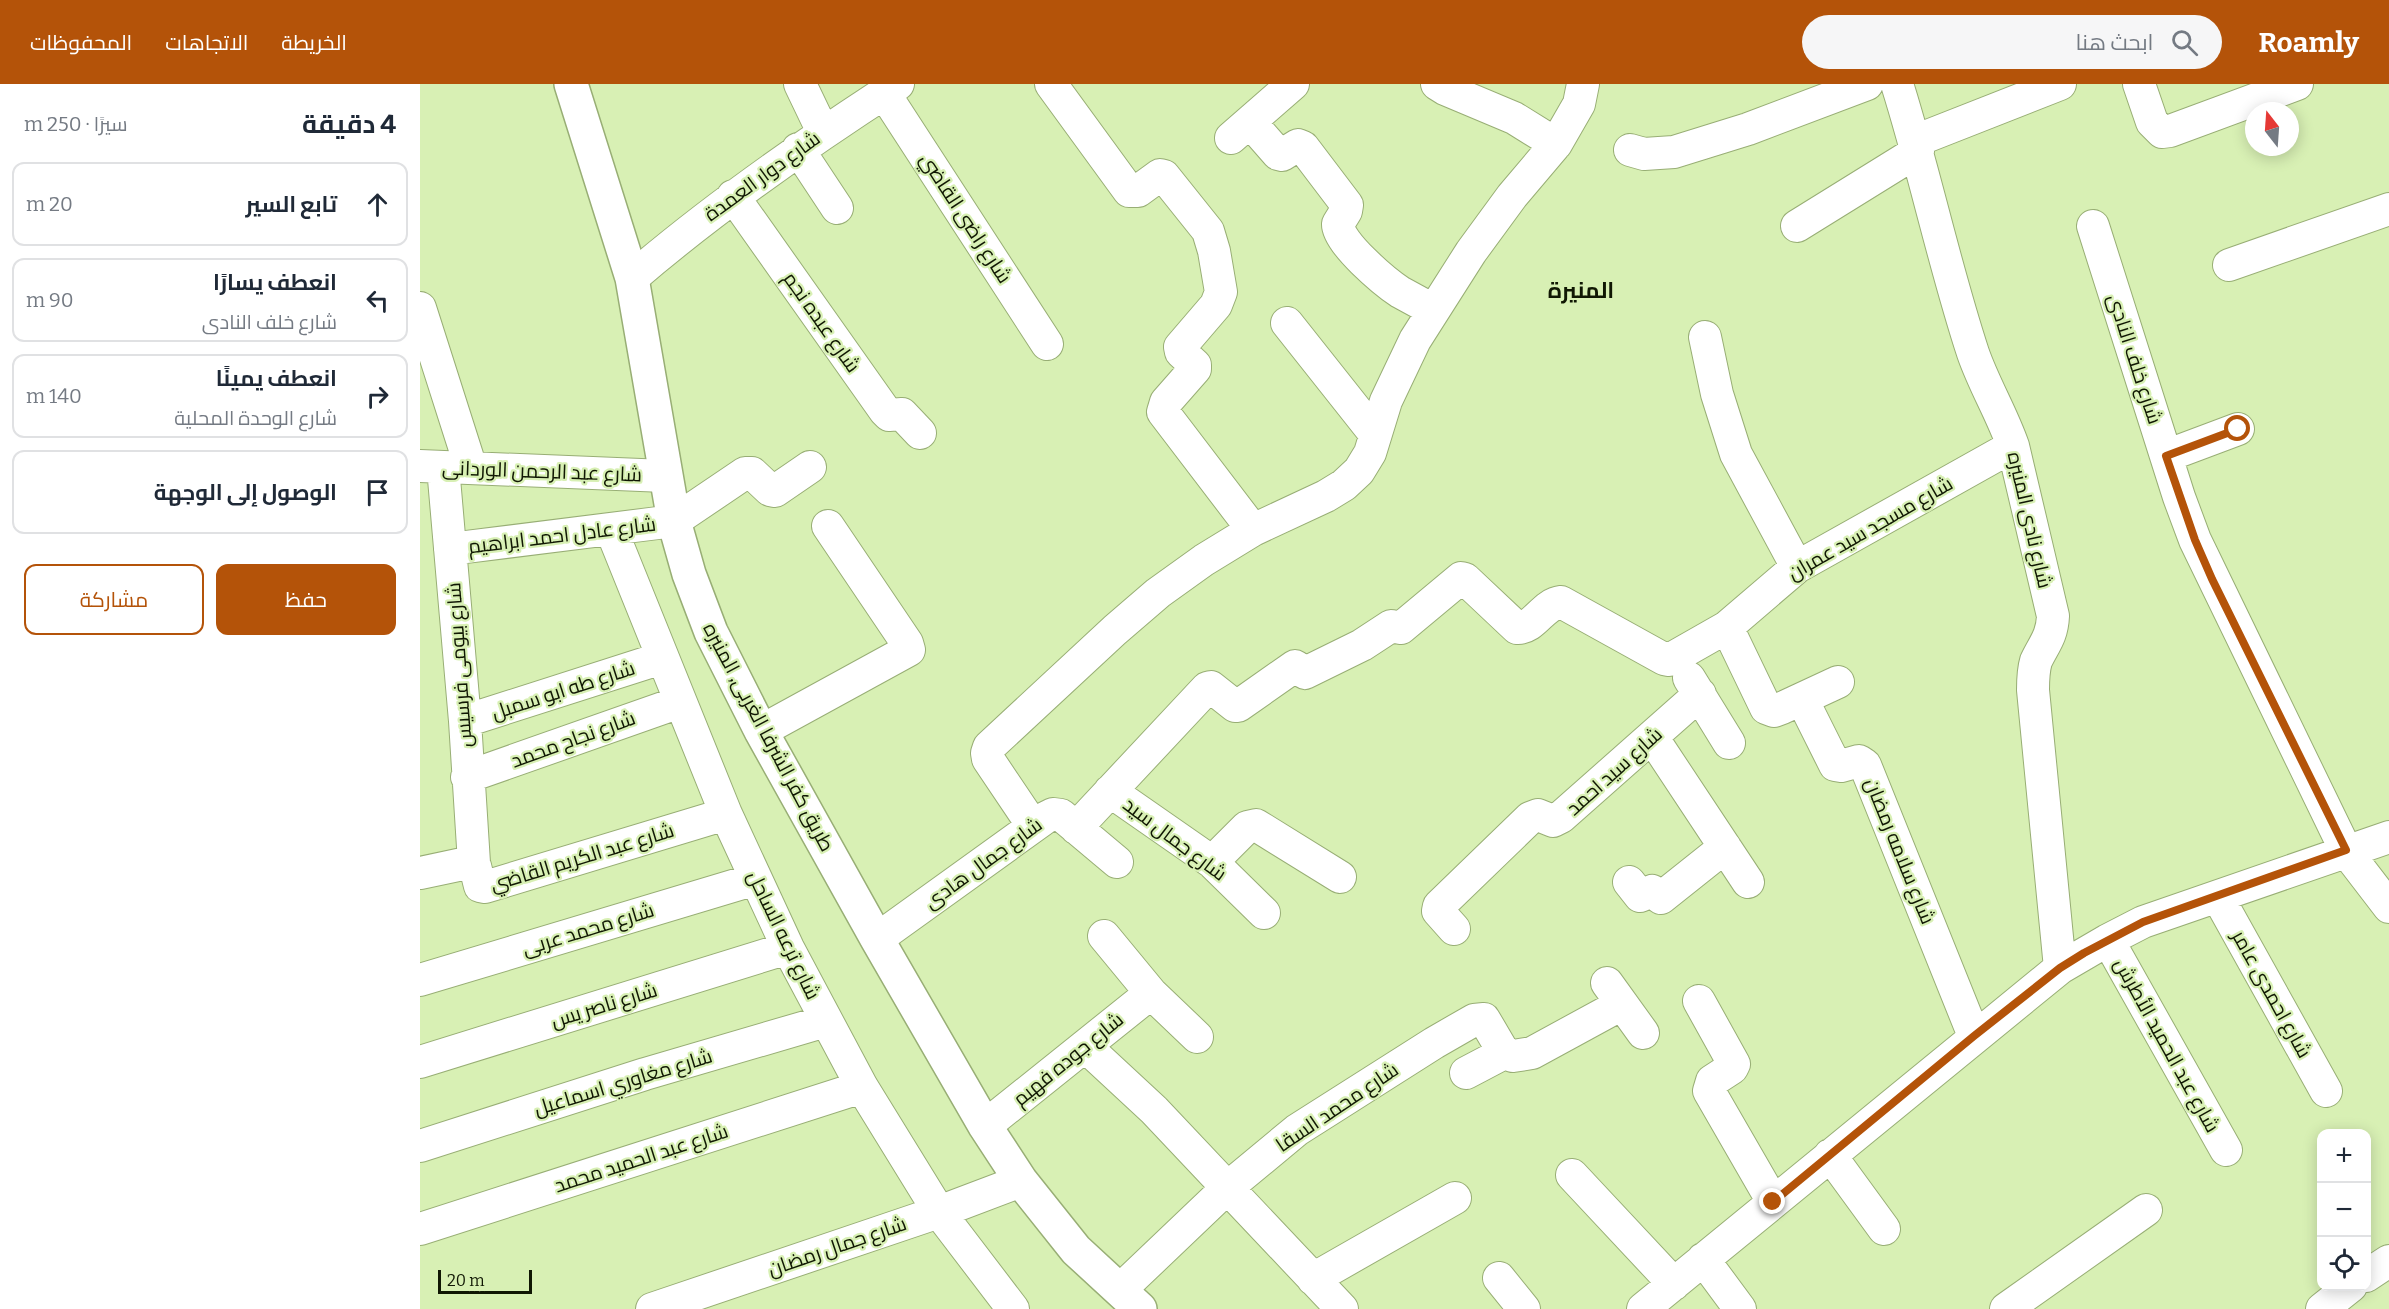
<!DOCTYPE html>
<html lang="ar">
<meta charset="utf-8">
<style>
:root{--surface:#fff;--page:#f6f6f7;--text:#1f2937;--muted:#747a83;--line:#e0e1e3;--accent:#b45309}
body{margin:0;font-family:Bitter,Cairo,serif;background:var(--page);color:var(--text);direction:rtl}
.controls{position:absolute;right:18px;bottom:18px;display:grid;overflow:hidden;border-radius:12px;box-shadow:0 3px 15px #0003}
.controls button{width:54px;height:54px;display:grid;place-items:center;padding:0;border:0;border-bottom:2px solid var(--line);background:var(--surface);color:var(--text);font:30px sans-serif}
.compass{position:absolute;left:1825px;top:18px;width:54px;height:54px;border-radius:50%;background:var(--surface);box-shadow:0 3px 15px #0003;rotate:343deg}
.scale{position:absolute;left:18px;bottom:15px;width:94px;box-sizing:border-box;padding-left:6px;border:3px solid #101703;border-top:0;font-size:16px;line-height:21px;white-space:nowrap;color:#101703;-webkit-text-stroke:4px #d8f0b4;paint-order:stroke}
.stop{position:absolute;width:18px;height:18px;margin:-14px;border:4px solid #b45309;border-radius:50%;background:#fff}
.stop.end{background:#b45309;border-color:#fff;box-shadow:0 2px 6px #0008}
.list{margin:0;padding:0;list-style:none}
h2{display:flex;justify-content:space-between;align-items:center;height:78px;margin:0;padding:0 24px;font-size:26px}
h2 small{font-size:20px;font-weight:400;color:var(--muted)}
.list li{display:grid;grid-template-columns:39px 1fr auto;gap:18px;align-items:center;box-sizing:border-box;height:84px;margin:0 12px 12px;padding:0 12px;border:2px solid var(--line);border-radius:12px}
.list b{display:block;font-size:22px;white-space:nowrap}
.list p{margin:0;font-size:20px;white-space:nowrap;color:var(--muted)}
.list em{font-size:20px;font-style:normal;color:var(--muted)}
.actions{display:flex;gap:12px;padding:18px 24px}
.actions a{flex:1;padding:14px 0;border:2px solid var(--accent);border-radius:12px;text-align:center;font-size:21px;color:var(--accent)}
.actions .main{background:var(--accent);color:#fff}
.icon{flex:none;width:33px;height:33px;fill:none;stroke:currentColor;stroke-width:2;stroke-linecap:round;stroke-linejoin:round}
.map{position:relative;flex:none;width:1969px;height:1225px;overflow:hidden;direction:ltr}
header{display:flex;align-items:center;gap:36px;box-sizing:border-box;height:84px;padding:0 30px;background:var(--accent);color:#fff}
header strong{font-size:28px}
nav{display:flex;gap:33px;margin-inline-start:auto;font-size:21px}
.search{width:420px;height:54px;background:var(--page);display:flex;align-items:center;gap:15px;box-sizing:border-box;padding:0 21px;border-radius:33px;color:var(--muted);font-size:22px}
main{display:flex}
aside{flex:1;background:var(--surface)}
.map>svg:first-child{display:block}
.lines{fill:none;stroke-linecap:round;stroke-linejoin:round}
.street-casing{stroke:#98ae75;stroke-width:34}
.secondary-casing{stroke:#98ae75;stroke-width:36}
.street{stroke:#fff;stroke-width:32}
.secondary{stroke:#fff;stroke-width:33}
.route{stroke:#b45309;stroke-width:8}
.labels{text-anchor:middle;stroke-width:4.5;stroke-linejoin:round;paint-order:stroke}
.street-label{font-size:20px;fill:#101703;stroke:#d8f0b4}
.quarter-label{font-size:22px;font-weight:bold;fill:#101703;stroke:#d8f0b4}
</style>
<header>
<strong>Roamly</strong>
<div class="search"><svg class="icon" aria-label="search" viewBox="0 0 24 24"><circle cx="10" cy="10" r="6"/><path d="M15 15l6 6"/></svg>ابحث هنا</div>
<nav><a>الخريطة</a><a>الاتجاهات</a><a>المحفوظات</a></nav>
</header>
<main>
<div class="map">
<svg width="1969" height="1225" viewBox="0 0 1969 1225">
<rect width="100%" height="100%" fill="#d8f0b4"/>
<g class="lines">
<g class="street-casing">
<path id="street" d="M380 0 403 48
M631 0 709 107H718L740 91 744 92 788 147 794 167 801 208 796 221 760 263 761 268 775 281V285L746 318 743 328 833 446
M1017 0 1025 5 1094 34 1136 60
M1477 0C1505 89 1524 181 1553 269 1564 301 1582 330 1593 362L1633 532C1632 553 1624 560 1616 577 1613 587 1613 596 1613 606L1640 884
M1719 0 1732 38 1742 48 1750 47 1877 0
M464 9 627 260
M830 38 858 70 862 71 878 61 883 63 927 121 926 127 918 140C917 158 965 198 980 208 991 214 1002 220 1013 226
M811 54 873 0
M1495 57 1640 0
M378 65 417 124
M1210 66 1224 70 1254 68 1328 45 1447 0
M313 112 465 327 469 331 482 330 500 349
M1377 142 1498 67
M1673 142 1759 413 1775 456 1926 767 1969 823
M1809 181 1969 125
M212 194C296 122 385 60 478 0
M0 224 51 384
M867 239 955 350
M1285 253 1297 310 1316 370 1377 483
M1746 372 1818 345
M0 382 245 392
M23 383 45 637 54 779
M191 445 306 730 368 864 442 1003 519 1128 593 1225
M30 465 254 437 325 389H332L350 406 355 407 390 383
M1307 543 1346 624 1354 627 1362 624 1418 598
M1269 594 1309 659
M1382 615 1415 681 1421 682 1439 677 1445 681 1554 952
M45 637 242 574
M341 647 489 566 487 559 408 442
M1232 653 1328 798
M47 693 260 618
M690 707 792 778 844 829
M613 742 568 675 567 669 569 663 695 546 738 509 784 476 833 446 906 412 924 401 939 387 950 369 966 317 995 256 1051 168 1092 112 1136 60 1159 20 1163 0
M656 744 787 604 791 603 815 622H818L875 582 885 589 942 561 971 542 981 544 1041 494 1045 495 1097 544C1114 545 1123 520 1141 518L1244 575 1249 576 1307 543 1377 483 1593 362
M792 778 827 743 836 741 920 793
M0 789 52 778 55 782 60 802 65 803 306 730
M1209 798 1220 812 1232 807 1241 814 1305 763
M1798 813 1906 1007
M1034 845 1018 827 1019 822 1110 734 1118 731 1133 737 1141 733 1280 610
M684 852 731 909 777 953
M457 855 625 734 633 730 641 731 697 778
M1688 856 1806 1066
M0 896 336 795
M1187 899 1223 949
M1279 917 1314 980 1312 984 1292 997 1289 1007 1353 1118
M665 962 734 1026 922 1225
M0 978 368 864
M1046 989 1084 969
M565 1042 731 909
M0 1062 225 990 406 937
M1410 1071 1464 1145
M1152 1091 1254 1200
M0 1145 442 1003
M1283 1175 1320 1225
M1946 1192 1969 1177
M1079 1194 1104 1225
M893 1195 1035 1114
M700 1206 807 1104 877 1046 1014 959 1054 936 1064 935 1084 969 1093 972 1112 969 1202 920
M232 1225 519 1128 601 1097
M1223 1225 1640 884 1688 856 1723 838 1969 753
M1586 1225 1726 1126
M1902 1225 1931 1202"/>
</g>
<g class="secondary-casing">
<path id="secondary" d="M151 0 212 194 254 437 269 490 291 548 341 647 457 855 565 1042 601 1097 656 1166 720 1225"/>
</g>
<use href="#street" class="street"/>
<use href="#secondary" class="secondary"/>
</g>
<g class="lines">
<path class="route" d="M1353 1118 1554 952 1640 884 1664 869 1723 838 1926 766 1792 495 1775 456 1746 372 1818 345"/>
</g>
<g class="labels">
<g class="street-label">
<text transform="translate(342 92) rotate(-36)" y="7">شارع دوار العمدة</text>
<text transform="translate(546 134) rotate(57)" y="7">شارع راضى القاضي</text>
<text transform="translate(402 238) rotate(55)" y="7">شارع عبده نجم</text>
<text transform="translate(1715 275) rotate(72)" y="7">شارع خلف النادى</text>
<text transform="translate(122 387) rotate(2)" y="7">شارع عبد الرحمن الوردانى</text>
<text transform="translate(1610 436) rotate(77)" y="7">شارع نادى المنيره</text>
<text transform="translate(1450 444) rotate(-30)" y="7">شارع مسجد سيد عمران</text>
<text transform="translate(142 451) rotate(-7)" y="7">شارع عادل احمد ابراهيم</text>
<text transform="translate(39 581) rotate(-94)" y="7">شارع بيومى فرسيس</text>
<text transform="translate(143 606) rotate(-18)" y="7">شارع طه ابو سمبل</text>
<text transform="translate(349 653) rotate(62)" y="7">طريق كفر الشرفا الغربى, المنيره</text>
<text transform="translate(153 655) rotate(-20)" y="7">شارع نجاح محمد</text>
<text transform="translate(1194 687) rotate(-42)" y="7">شارع سيد احمد</text>
<text transform="translate(755 755) rotate(37)" y="7">شارع جمال سيد</text>
<text transform="translate(1480 767) rotate(68)" y="7">شارع سلامه رمضان</text>
<text transform="translate(162 773) rotate(-17)" y="7">شارع عبد الكريم القاضي</text>
<text transform="translate(563 779) rotate(-36)" y="7">شارع جمال هادى</text>
<text transform="translate(168 845) rotate(-17)" y="7">شارع محمد عربى</text>
<text transform="translate(364 851) rotate(64)" y="7">شارع ترعه الساحل</text>
<text transform="translate(1852 910) rotate(61)" y="7">شارع احمدى عامر</text>
<text transform="translate(184 921) rotate(-17)" y="7">شارع ناصر يس</text>
<text transform="translate(1747 961) rotate(61)" y="7">شارع عبد الحميد الأطرش</text>
<text transform="translate(648 975) rotate(-39)" y="7">شارع جوده فهيم</text>
<text transform="translate(203 998) rotate(-17)" y="7">شارع مغاوري اسماعيل</text>
<text transform="translate(917 1023) rotate(-34)" y="7">شارع محمد السقا</text>
<text transform="translate(221 1074) rotate(-18)" y="7">شارع عبد الحميد محمد</text>
<text transform="translate(417 1162) rotate(-19)" y="7">شارع جمال رمضان</text>
</g>
<g class="quarter-label">
<text x="1161" y="214">المنيرة</text>
</g>
</g>
</svg>
<div class="controls">
<button>+</button>
<button>−</button>
<button><svg class="icon" aria-label="locate" viewBox="0 0 24 24"><circle cx="12" cy="12" r="6"/><path d="M12 2v4M12 18v4M2 12h4M18 12h4"/></svg></button>
</div>
<svg class="compass" viewBox="-18 -18 36 36"><path d="M0-13l5 13h-10z" fill="#e53935"/><path d="M0 13l5-13h-10z" fill="#747a83"/></svg>
<div class="scale">20 m</div>
<div class="stop" style="left:1818px;top:345px"></div>
<div class="stop end" style="left:1353px;top:1118px"></div>
</div>
<aside>
<h2>4 دقيقة<small>سيرًا · 250 m</small></h2>
<ul class="list">
<li><svg class="icon" aria-label="ahead" viewBox="0 0 24 24"><path d="M12 20V5M6 11l6-6 6 6"/></svg><div><b>تابع السير</b></div><em>20 m</em></li>
<li><svg class="icon" aria-label="left" viewBox="0 0 24 24"><path d="M17 20v-9H6M10 6l-5 5 5 5"/></svg><div><b>انعطف يسارًا</b><p>شارع خلف النادى</p></div><em>90 m</em></li>
<li><svg class="icon" aria-label="right" viewBox="0 0 24 24"><path d="M7 20v-9h11M14 6l5 5-5 5"/></svg><div><b>انعطف يمينًا</b><p>شارع الوحدة المحلية</p></div><em>140 m</em></li>
<li><svg class="icon" aria-label="arrive" viewBox="0 0 24 24"><path d="M6 21V4h12l-3 4 3 4H6"/></svg><div><b>الوصول إلى الوجهة</b></div></li>
</ul>
<div class="actions"><a class="main">حفظ</a><a>مشاركة</a></div>
</aside>
</main>
